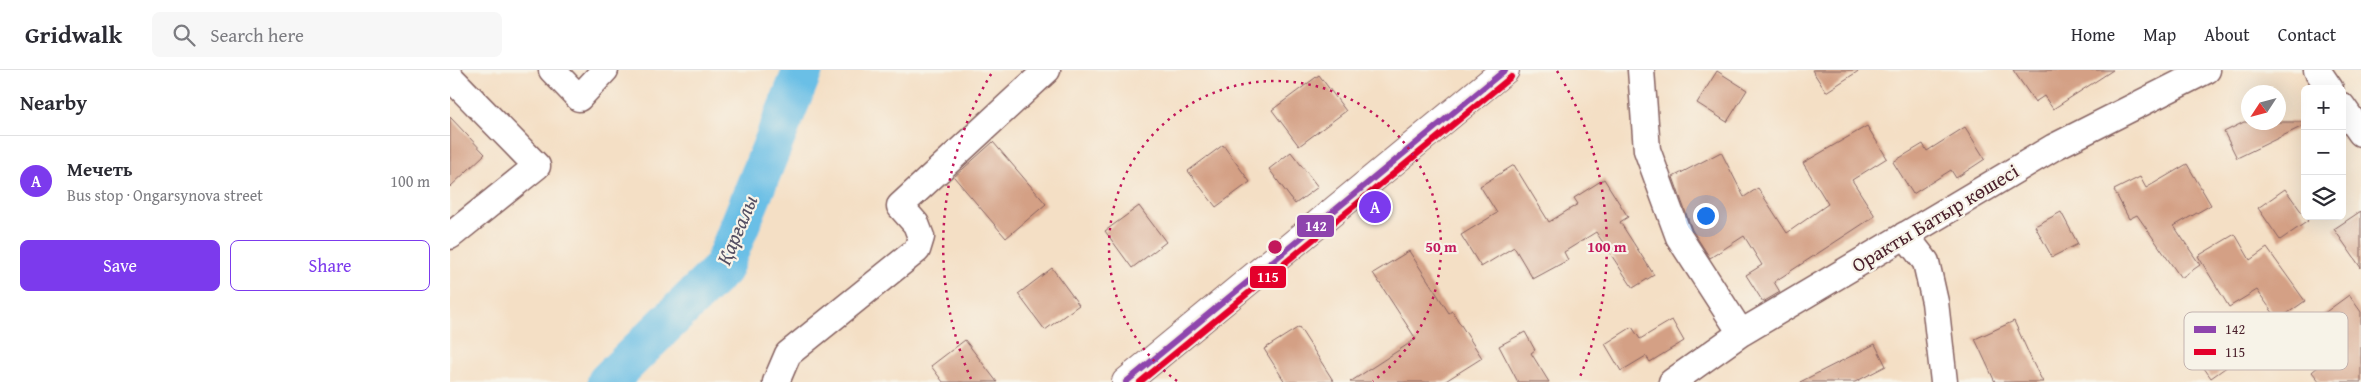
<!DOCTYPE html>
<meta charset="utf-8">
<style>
:root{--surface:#fff;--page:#f7f7f7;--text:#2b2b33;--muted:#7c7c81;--line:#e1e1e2;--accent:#7c3aed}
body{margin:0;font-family:"Gentium Book Plus",serif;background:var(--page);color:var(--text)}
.controls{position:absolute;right:15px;top:15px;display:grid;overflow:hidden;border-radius:8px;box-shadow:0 5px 20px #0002}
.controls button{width:45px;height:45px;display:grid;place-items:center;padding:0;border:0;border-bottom:1px solid var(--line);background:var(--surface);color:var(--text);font:25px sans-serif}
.compass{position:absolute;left:1791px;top:15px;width:45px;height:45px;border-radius:50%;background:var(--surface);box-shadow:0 5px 20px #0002;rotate:234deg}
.you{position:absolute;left:1255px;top:145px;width:18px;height:18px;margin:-12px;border:4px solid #fff;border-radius:50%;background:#1a73e8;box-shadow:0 0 0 8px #1a73e833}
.badge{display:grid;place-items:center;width:32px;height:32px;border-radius:50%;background:var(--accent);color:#fff;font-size:16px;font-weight:700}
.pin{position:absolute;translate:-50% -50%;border:2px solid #fff;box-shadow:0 1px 5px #0006}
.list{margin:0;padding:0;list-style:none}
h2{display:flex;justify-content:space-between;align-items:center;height:65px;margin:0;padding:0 20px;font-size:21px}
h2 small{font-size:16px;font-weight:400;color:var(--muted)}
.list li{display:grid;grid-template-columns:32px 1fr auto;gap:15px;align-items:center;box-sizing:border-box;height:90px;padding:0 20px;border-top:1px solid var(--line)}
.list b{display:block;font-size:19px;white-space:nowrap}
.list p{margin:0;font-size:16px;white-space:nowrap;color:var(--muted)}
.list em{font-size:16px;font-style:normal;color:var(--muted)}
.actions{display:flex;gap:10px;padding:15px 20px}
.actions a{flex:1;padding:11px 0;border:1px solid var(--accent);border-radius:8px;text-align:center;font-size:18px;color:var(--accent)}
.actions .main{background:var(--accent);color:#fff}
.icon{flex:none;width:28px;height:28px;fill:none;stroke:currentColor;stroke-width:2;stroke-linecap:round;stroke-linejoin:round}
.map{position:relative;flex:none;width:1911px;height:312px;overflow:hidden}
header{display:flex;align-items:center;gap:30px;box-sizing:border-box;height:70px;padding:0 25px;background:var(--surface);border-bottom:1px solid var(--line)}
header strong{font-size:24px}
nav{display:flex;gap:28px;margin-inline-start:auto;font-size:18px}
.search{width:350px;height:45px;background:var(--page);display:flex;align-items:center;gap:12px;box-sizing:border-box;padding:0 18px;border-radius:8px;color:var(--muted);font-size:19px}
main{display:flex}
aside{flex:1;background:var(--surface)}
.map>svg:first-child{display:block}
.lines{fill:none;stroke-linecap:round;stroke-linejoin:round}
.river{stroke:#6abfe6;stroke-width:40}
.building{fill:#d4a085}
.minor-casing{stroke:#866261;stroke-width:29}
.major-casing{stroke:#866261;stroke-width:30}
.minor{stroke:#fff;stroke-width:26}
.major{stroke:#fff;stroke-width:28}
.bus-1-casing{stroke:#f7f3e8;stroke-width:10}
.bus-2-casing{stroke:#f7f3e8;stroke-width:10}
.bus-1{stroke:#8e44ad;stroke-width:6}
.bus-2{stroke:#e4002b;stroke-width:6}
.ring{fill:none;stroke:#c2185b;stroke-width:2.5;stroke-dasharray:2.5 5}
.labels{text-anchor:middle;stroke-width:4.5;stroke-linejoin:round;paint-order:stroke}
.street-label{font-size:20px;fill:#4a1f2b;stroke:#f7f3e8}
.water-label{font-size:21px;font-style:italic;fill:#544f63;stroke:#f7f3e8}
.key{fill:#f7f3e8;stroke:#c3b3af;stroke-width:1}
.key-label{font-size:14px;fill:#4a1f2b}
.centre{fill:#c2185b;stroke:#f7f3e8;stroke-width:2.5}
.ring-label{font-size:15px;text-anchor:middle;font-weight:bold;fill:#c2185b;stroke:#f7f3e8;stroke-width:4.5;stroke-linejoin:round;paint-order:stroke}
.line-badge{stroke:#f7f3e8;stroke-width:2}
.badge-label{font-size:14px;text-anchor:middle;font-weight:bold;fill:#fff}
</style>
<header>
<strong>Gridwalk</strong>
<div class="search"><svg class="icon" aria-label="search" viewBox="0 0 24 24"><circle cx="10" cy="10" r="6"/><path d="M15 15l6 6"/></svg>Search here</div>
<nav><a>Home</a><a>Map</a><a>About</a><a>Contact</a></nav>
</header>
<main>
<aside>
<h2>Nearby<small></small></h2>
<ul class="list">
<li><span class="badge">A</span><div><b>Мечеть</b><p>Bus stop · Ongarsynova street</p></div><em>100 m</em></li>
</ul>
<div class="actions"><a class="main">Save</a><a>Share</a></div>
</aside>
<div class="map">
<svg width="1911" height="312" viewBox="0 0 1911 312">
<rect width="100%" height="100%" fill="#f7f3e8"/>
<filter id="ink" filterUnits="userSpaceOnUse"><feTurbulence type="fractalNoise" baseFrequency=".02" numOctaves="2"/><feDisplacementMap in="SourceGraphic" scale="10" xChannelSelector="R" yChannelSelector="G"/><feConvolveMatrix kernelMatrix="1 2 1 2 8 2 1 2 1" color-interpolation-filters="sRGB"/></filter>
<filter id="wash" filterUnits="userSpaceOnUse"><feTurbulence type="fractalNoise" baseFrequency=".0096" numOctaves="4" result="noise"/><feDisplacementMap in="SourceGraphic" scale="20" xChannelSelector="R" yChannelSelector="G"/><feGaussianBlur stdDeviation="1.12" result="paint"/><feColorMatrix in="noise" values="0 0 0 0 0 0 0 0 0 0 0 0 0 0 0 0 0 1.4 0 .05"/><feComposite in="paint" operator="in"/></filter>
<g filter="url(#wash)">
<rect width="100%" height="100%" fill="#f4dfc5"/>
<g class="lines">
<path class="river" d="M157 312 272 199 353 0"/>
</g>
<g id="blocks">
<path class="building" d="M1362 0H1410L1376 22Z
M1563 0H1663L1603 39 1594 26 1585 32Z
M1267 1 1297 20 1277 52 1247 33Z
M869 5 896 41 849 76 822 40Z
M0 47 35 84 0 117Z
M1794 52H1855V55L1787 88 1774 62Z
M1417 56 1437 88 1402 110 1425 146 1324 212 1330 222 1313 232 1296 205 1312 195 1294 166 1260 188 1242 160 1223 107 1271 82 1294 127 1308 118 1337 163 1378 134 1353 93Z
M1515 57 1535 89 1506 108 1501 100 1463 124 1443 92 1473 74 1477 81Z
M543 72 596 134 556 168 504 107Z
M773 75 800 112 766 137 738 101Z
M841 82 868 117 845 134 819 99Z
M1737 94 1761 135 1724 156 1750 195 1731 208 1687 145 1679 149 1664 120 1690 107 1696 118Z
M1064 95 1099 152 1128 134 1124 128 1154 109 1178 147 1170 152 1204 205 1183 218 1146 162 1114 182 1118 190 1083 209 1064 177 1031 197 1011 165 1047 143 1030 116Z
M1835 119 1858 151 1830 170 1808 138Z
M689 136 716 172 682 198 655 161Z
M1911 141V198L1884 159Z
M1611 142 1628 174 1602 187 1585 156Z
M1785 164 1800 190 1817 178 1855 231 1828 250 1807 220 1779 237 1748 186Z
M959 181 999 243 1002 241 1032 288 994 312H900L966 269 923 203Z
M602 198 629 235 595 260 568 224Z
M1899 225 1911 242V312H1870L1862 302 1895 273 1873 244Z
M1222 250 1234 271 1200 292 1196 286 1171 301 1155 274 1182 257 1190 269Z
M1564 251 1584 295 1593 312H1545L1525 269Z
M849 257 884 312H835L814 279Z
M1765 261 1785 291 1761 308 1740 278Z
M1075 262 1085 280 1081 283 1099 312H1068L1049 276Z
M515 270 547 312H493L481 296Z
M1425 274 1436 296 1405 312H1350Z"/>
</g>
</g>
<g filter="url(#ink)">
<use href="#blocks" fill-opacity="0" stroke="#866261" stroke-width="1"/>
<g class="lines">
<g class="minor-casing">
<path id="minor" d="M102 0 129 28 155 0
M1191 0 1197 80 1229 167 1291 263
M1867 0 1880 19
M0 7 87 96 0 166
M1892 36 1911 63
M1455 165 1476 192 1485 232 1494 312
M326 312 338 284 467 180 471 167 466 154 450 136 597 0
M1222 312 1291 263 1604 77 1757 0"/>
</g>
<g class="major-casing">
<path id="major" d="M676 312 1055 0"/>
</g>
<use href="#minor" class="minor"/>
<use href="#major" class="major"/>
<g class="bus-1-casing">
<path id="bus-1" d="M676 312 1055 0"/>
</g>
<g class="bus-2-casing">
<path id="bus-2" d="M690 312 1061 7"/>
</g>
<use href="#bus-1" class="bus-1"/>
<use href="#bus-2" class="bus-2"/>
</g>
</g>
<g class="ring">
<path d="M727 311A166 166 0 1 1 923 311"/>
<path d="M521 309A332 332 0 0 1 543 1M1107 1A332 332 0 0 1 1129 309"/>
</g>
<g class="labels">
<g class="street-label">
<text transform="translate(1485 148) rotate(-31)" y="7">Оракты Батыр көшесі</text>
</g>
<g class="water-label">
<text transform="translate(287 160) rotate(-67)" y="7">Қарғалы</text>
</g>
</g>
<rect x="1734" y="242" width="164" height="58" rx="8" class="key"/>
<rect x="1744" y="256" width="22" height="7" fill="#8e44ad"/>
<rect x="1744" y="279" width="22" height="6" fill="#e4002b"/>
<g class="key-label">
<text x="1775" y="264">142</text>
<text x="1775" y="287">115</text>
</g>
<circle cx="825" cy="177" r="8" class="centre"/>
<g class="ring-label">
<text x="991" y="182">50 m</text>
<text x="1157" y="182">100 m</text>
</g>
<g class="line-badge">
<rect x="846" y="144" width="39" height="24" rx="5" fill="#8e44ad"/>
<rect x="799" y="195" width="38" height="24" rx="5" fill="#e4002b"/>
</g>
<g class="badge-label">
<text x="866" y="161">142</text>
<text x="818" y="212">115</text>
</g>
</svg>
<div class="controls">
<button>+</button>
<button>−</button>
<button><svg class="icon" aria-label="layers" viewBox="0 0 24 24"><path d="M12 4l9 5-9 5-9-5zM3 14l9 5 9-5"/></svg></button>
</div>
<svg class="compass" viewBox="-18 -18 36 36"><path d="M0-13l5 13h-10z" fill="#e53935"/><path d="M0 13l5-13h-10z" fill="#7c7c81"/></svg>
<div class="you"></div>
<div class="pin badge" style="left:925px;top:137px">A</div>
</div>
</main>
